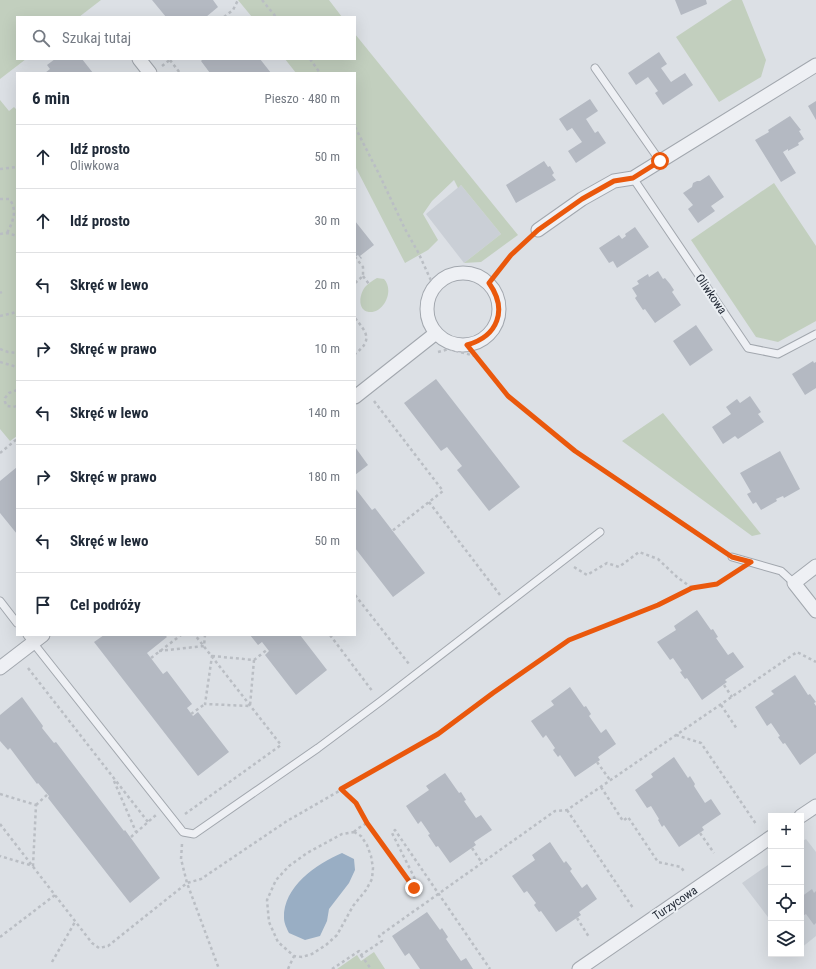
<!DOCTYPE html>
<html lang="pl">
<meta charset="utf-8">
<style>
:root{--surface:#fff;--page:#f6f6f7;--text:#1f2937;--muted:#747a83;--line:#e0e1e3}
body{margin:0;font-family:"Roboto Condensed",sans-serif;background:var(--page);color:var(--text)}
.controls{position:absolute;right:12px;bottom:12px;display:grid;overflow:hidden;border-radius:0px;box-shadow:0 4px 16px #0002}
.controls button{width:36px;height:36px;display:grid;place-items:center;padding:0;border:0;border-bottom:1px solid var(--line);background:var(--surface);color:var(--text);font:20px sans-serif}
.stop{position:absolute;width:12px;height:12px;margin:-9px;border:3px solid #ea580c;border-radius:50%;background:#fff}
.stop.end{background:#ea580c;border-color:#fff;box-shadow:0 1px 4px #0008}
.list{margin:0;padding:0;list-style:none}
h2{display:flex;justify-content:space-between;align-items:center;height:52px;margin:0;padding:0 16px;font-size:17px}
h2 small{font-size:13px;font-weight:400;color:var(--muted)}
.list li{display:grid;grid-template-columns:26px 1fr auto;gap:12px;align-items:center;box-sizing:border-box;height:64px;padding:0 16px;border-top:1px solid var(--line)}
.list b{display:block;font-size:15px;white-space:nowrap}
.list p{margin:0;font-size:13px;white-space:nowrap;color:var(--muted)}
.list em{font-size:13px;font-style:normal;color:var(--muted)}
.icon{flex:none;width:22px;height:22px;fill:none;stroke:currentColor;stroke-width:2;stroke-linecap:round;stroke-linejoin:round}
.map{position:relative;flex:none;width:816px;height:969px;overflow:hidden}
.search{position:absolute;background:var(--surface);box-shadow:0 4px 16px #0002;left:16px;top:16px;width:340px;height:44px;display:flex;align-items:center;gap:10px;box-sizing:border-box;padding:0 14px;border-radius:0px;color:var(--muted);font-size:15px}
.panel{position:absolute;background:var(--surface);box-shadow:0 4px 16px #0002;left:16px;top:72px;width:340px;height:564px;border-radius:0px}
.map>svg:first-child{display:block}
.built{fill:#cacfd6}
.green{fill:#c2cfbe}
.water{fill:#99aec4}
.building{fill:#b4b9c2}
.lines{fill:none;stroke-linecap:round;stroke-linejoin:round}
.service-casing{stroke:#a2a7ae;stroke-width:9}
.minor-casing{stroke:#a2a7ae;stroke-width:15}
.path{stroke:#babec4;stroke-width:2.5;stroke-dasharray:3 3;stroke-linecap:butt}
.service{stroke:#eef0f4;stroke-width:7}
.minor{stroke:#eef0f4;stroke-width:13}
.route{stroke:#ea580c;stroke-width:5}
.labels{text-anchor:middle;stroke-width:4;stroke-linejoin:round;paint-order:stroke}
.street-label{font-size:12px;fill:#272e3a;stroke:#ebeff3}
</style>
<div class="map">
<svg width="816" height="969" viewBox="0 0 816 969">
<rect width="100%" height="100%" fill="#dce0e5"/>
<path class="built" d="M461 185 501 234 464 263 426 214Z
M806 839 816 852V936L801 948V842Z
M771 863V921L742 883Z"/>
<path class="green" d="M0 0H101L79 17H17V59H26L0 79Z
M238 0H329L342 17H252Z
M732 0H742L766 60 761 77 719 102 676 37Z
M355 34 518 235 481 262 464 263 501 234 461 185 458 188 454 180 432 201 423 214 438 240 428 250 405 263 355 166V73H296L285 59H355Z
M0 100 9 111 14 107 17 110V436L10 441 0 429Z
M774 183 816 246V321L778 342 756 337 691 240Z
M377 278 384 279C395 291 383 314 369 312 356 310 360 292 366 286 369 283 373 280 377 278Z
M663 413 761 534 752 536 622 441Z
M374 952 385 969H337L357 955 361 961Z"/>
<path class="water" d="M342 853 354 859 355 870 349 883 329 909 327 921 320 936 305 940 289 933C287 929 284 923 284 918 283 887 316 864 342 853Z"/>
<path class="building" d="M152 0H213L218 7 206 17H166Z
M675 0H706L707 4 681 15Z
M659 52 667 64 661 68 671 82 685 73 693 85 663 105 655 93 658 91 648 77 636 85 628 73Z
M55 59H82L93 73H45L50 69 47 65Z
M203 59H260L271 73H210L201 61Z
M590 99 598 111 586 119 595 133 598 131 606 143 576 163 568 151 582 142 572 128 567 131 559 119Z
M816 101V120L808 106Z
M790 116 801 130 799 131 804 139 798 143 799 145 788 151V149L783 152 796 173 781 182 755 140 769 132 768 130Z
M544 161 548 167 550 166 554 173 552 175 556 180 516 203 506 185Z
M709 175 724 197 711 206 715 211 698 223 688 209 693 205 683 193 692 187 693 183 697 181H700Z
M355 221 374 245 360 256 362 258 361 259 358 255 355 257Z
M635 227 649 247 617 268 613 261 609 263 599 248 619 235 622 239 626 236 625 234Z
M658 271 663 279 665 278 670 284 674 290 672 292 681 305 655 323 645 309 643 310 635 298 637 296 632 288 639 284 637 281 648 274 649 277Z
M696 325 713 350 690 366 673 341Z
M813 361 814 363 816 362V388L805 395 792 374Z
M436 379 520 487 489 511 457 470 462 466 447 447 441 451 404 403Z
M750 396 761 412 758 414 764 422 738 439 735 436 723 444 712 427 731 414 726 407 737 399 740 403Z
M355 447 368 465 355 475Z
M780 451 800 489 784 498 783 496 776 499 777 501 761 510 756 502 753 504 747 494 751 492 740 473Z
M17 467V534L0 513V481Z
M355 488 372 510 375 508 425 573 393 597 355 548Z
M697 610 711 630 713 629 718 637 716 638 728 655 733 652 744 667 725 680 727 682 702 700 687 678 685 679 680 672 682 671 673 658 670 660 657 642 676 630 674 626Z
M104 635H165L167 637 147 653 163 674 167 671 192 704 187 708 193 716 198 712 229 752 198 776 94 642Z
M250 635H300L327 670 296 695 265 655 269 651 262 642 258 645Z
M795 675 808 695 810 694 816 702 814 703 816 706V753L800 765 785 743 783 744 778 737 780 736 771 723 767 726 755 707 774 694 771 691Z
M570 687 584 707 586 706 591 714 589 716 601 733 606 729 616 744 598 757 600 760 575 777 560 755 558 757 553 750 555 748 546 735 543 738 531 721 554 705 551 701Z
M22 697 43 726 42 728 54 743 56 742 124 831 125 830 160 878 130 903 48 798 49 796 38 783 37 784 10 748 8 750 0 741V715Z
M674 757 688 778 690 776 695 784 694 786 705 803 711 799 721 814 702 827 704 830 679 847 664 825 662 827 658 820 659 819 651 806 647 808 635 790 653 777 651 774Z
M445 773 459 793 461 792 466 800 464 801 476 818 481 815 492 830 474 842 476 845 450 863 438 846 436 847 428 835 430 834 421 821 418 824 406 806 429 790 426 786Z
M550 842 564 863 566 861 572 869 570 871 582 888 587 884 597 899 579 912 581 915 556 932 541 911 539 912 534 905 536 903 527 891 524 893 512 876 535 860 532 855Z
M812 889 814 893 816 891V923L814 925 806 914 801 917V897Z
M427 912 440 930 442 928 448 937 446 939 461 961 466 958 473 969H420L409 953 405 956 392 936Z"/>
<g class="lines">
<g class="service-casing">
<path id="service" d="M595 68 660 161
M633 178 748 348 778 354 816 334
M732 557 781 571 794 583
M0 601 17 623
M27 635 183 832 194 834 318 748 381 701 600 532"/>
</g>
<g class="minor-casing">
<path id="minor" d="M139 59 150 73
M538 230 582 199 614 181 633 178 816 65
M427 309a36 36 0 1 1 72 0a36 36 0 1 1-72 0Z
M355 397 436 333
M816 566 794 583 816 611
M0 668 43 635
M801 816 816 806
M579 969 771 837"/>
</g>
<path class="path" d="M262 0 276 17
M224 17 233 10 238 0
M310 59 320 73
M170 60 180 73
M162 66 171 59
M355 127 379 174 405 229 418 252 434 287
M0 169 17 167
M0 199H9C18 209 13 222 7 233
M0 234 7 233 17 236
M363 276 369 284
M355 283 363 276V267L355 257
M489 283 511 255 528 239
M0 293 2 292
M0 316 13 313 17 311
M355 318C367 333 373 340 355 354
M467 345 475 355
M0 349 8 352 17 353
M438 352 449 349 475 356 508 396 575 451 723 551
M0 362 17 367
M17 390 9 393 5 398V402L7 406 13 407 17 406
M374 401 443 491 392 531
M0 453 17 439
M429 502 500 595
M574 567 587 575 607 563 619 567 639 552 658 559 677 577 692 588
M355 595 409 664
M330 635 373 692
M159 651 204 646 205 635
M212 656 254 660 250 706 205 704Z
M151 658 181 635
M254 660 268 649
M28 668 148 822
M724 685 732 697
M721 705 737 729
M191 714 205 704
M676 735 701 743 756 824
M597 762 610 780
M114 781 136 832
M601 787 623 821 628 817 658 862 681 867 685 873
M341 789 356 803 367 823
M0 794 36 805 33 866 0 856
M36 805 48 794
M567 810 633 908
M185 814 281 745 195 635
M0 824 92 943 99 948 108 946 187 883 201 879 287 821 438 734 493 693 569 640 658 605 692 588 717 584 737 571
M354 832 361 836 367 845 371 856 373 868 372 879 366 890 353 906 337 935 326 945 312 954 302 957 294 956 278 942 269 922 267 900 276 880 289 866 307 853 342 834Z
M354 832 357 829 367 823 414 888 418 885 392 833 395 830 490 969
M700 833 714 853
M131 837 156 815
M182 844 181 859 187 883 219 969
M472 848 482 863
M577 918 589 937
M0 937 55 895
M361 955 371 969
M52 962 75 922
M288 969 294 956
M332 969 359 951 361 955 382 941 379 936 555 811 567 810 797 652 816 662"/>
<use href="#service" class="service"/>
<use href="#minor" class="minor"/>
</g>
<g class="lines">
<path class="route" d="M414 888 367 823 356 803 341 789 438 734 493 693 569 640 658 605 692 588 717 584 751 562 732 557 575 451 508 396 467 345C498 336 508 310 489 283L511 255 538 230 582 199 614 181 633 178 660 161"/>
</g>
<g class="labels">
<g class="street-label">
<text transform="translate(711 294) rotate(56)" y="4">Oliwkowa</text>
<text transform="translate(675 903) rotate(-34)" y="4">Turzycowa</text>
</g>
</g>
</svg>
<div class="controls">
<button>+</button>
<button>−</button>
<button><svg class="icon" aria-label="locate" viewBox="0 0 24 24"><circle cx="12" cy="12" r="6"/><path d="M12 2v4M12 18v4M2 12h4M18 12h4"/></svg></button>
<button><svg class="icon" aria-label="layers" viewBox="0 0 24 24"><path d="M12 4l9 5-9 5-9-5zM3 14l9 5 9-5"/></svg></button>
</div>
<div class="stop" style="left:660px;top:161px"></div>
<div class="stop end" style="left:414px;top:888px"></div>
<div class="search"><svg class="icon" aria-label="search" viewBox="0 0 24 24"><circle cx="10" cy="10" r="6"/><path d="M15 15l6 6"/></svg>Szukaj tutaj</div>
<section class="panel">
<h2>6 min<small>Pieszo · 480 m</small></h2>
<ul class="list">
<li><svg class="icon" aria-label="ahead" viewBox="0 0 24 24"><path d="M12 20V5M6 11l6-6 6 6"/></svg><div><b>Idź prosto</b><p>Oliwkowa</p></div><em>50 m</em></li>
<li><svg class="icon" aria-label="ahead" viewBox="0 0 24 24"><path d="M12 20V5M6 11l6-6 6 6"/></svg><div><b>Idź prosto</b></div><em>30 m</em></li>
<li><svg class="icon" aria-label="left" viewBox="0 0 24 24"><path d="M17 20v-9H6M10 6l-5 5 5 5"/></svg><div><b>Skręć w lewo</b></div><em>20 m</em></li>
<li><svg class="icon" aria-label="right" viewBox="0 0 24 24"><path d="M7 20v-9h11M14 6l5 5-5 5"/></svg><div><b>Skręć w prawo</b></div><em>10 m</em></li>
<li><svg class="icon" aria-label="left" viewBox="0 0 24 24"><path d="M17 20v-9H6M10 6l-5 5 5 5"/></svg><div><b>Skręć w lewo</b></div><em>140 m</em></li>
<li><svg class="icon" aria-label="right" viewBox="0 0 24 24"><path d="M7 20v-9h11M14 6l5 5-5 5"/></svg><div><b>Skręć w prawo</b></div><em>180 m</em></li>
<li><svg class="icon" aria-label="left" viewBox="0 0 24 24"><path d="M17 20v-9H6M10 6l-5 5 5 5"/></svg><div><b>Skręć w lewo</b></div><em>50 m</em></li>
<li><svg class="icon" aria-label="arrive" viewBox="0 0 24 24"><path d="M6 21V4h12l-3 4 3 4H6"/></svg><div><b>Cel podróży</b></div></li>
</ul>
</section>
</div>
